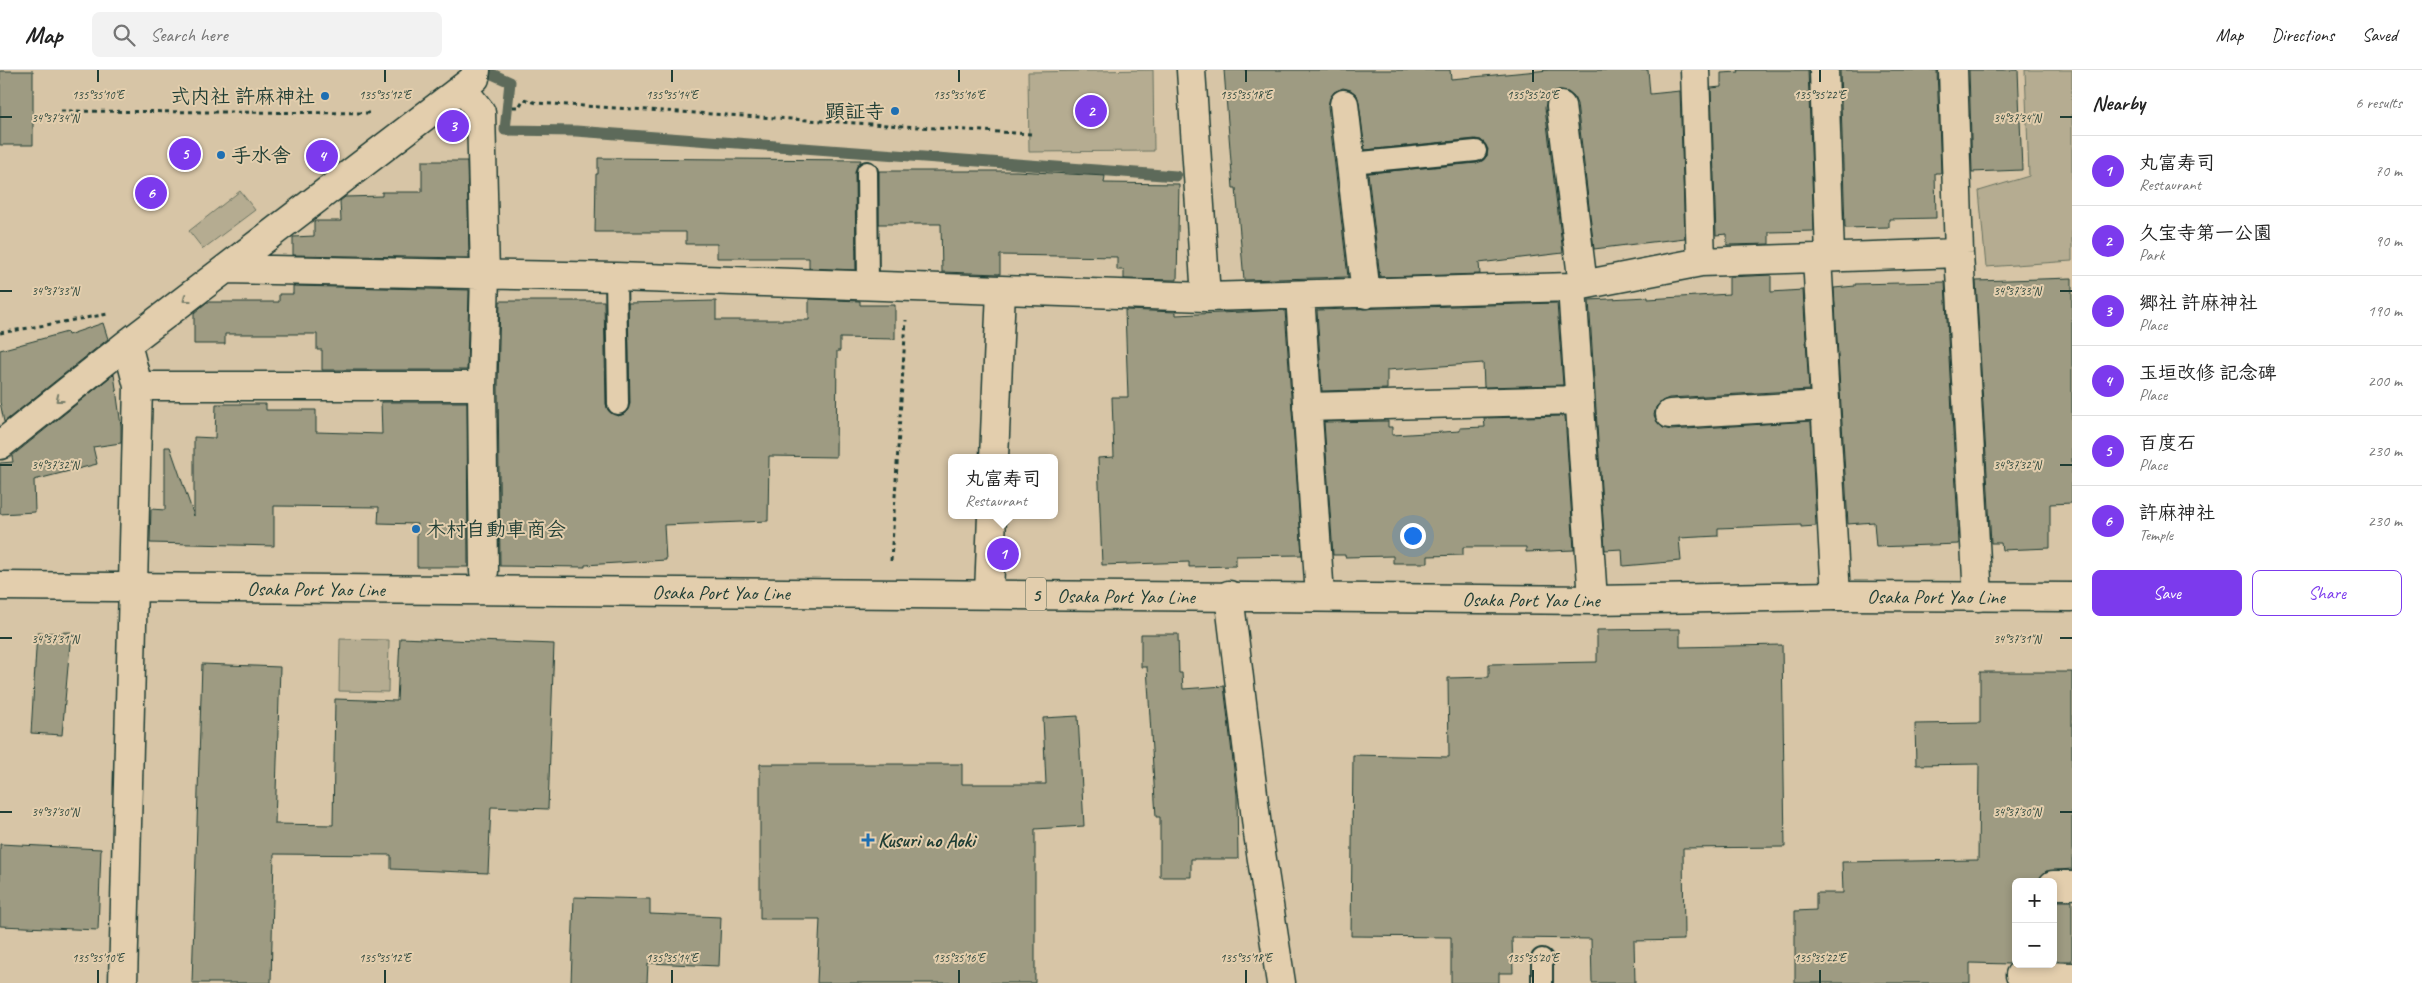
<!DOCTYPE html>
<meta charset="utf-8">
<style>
:root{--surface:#fff;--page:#f2f2f2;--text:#222;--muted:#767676;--line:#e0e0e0;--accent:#7c3aed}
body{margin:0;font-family:Caveat,"Klee One",sans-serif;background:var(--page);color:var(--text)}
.controls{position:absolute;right:15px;bottom:15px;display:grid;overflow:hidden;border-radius:8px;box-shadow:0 2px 8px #0003}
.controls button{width:45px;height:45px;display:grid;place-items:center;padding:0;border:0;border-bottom:1px solid var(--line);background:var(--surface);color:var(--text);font:25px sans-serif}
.you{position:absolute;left:1412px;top:465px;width:18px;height:18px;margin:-12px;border:4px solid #fff;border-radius:50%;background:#1a73e8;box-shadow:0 0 0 8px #1a73e833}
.badge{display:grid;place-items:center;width:32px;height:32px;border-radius:50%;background:var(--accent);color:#fff;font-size:16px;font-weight:700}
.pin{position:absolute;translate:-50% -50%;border:2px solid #fff;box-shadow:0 1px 5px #0006}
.popup{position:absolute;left:948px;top:384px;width:110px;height:65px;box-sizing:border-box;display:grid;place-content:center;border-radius:8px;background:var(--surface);filter:drop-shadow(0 1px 4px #0005);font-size:16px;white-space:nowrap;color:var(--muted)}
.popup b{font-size:19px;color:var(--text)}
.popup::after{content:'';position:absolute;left:50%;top:100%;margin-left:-10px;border:10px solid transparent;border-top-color:var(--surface)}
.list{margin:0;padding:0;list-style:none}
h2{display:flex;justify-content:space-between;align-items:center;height:65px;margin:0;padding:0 20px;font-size:21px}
h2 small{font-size:16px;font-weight:400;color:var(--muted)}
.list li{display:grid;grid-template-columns:32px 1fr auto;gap:15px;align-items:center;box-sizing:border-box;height:70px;padding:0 20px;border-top:1px solid var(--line)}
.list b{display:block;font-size:19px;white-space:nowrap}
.list p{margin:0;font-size:16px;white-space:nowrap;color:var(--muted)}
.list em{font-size:16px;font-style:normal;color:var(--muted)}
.actions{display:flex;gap:10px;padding:15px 20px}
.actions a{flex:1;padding:11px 0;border:1px solid var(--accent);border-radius:8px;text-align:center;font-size:18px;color:var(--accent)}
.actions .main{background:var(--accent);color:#fff}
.icon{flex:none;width:28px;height:28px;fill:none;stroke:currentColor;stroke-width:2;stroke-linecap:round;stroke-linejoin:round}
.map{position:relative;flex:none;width:2072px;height:913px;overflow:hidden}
header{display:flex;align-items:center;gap:30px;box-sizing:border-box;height:70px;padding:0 25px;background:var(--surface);border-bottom:1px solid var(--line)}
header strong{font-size:24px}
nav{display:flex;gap:28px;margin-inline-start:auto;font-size:18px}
.search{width:350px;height:45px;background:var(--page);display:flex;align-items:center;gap:12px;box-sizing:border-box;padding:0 18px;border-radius:8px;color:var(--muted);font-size:19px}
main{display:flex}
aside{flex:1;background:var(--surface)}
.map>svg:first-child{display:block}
.green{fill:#b5ac91;stroke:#6a7462}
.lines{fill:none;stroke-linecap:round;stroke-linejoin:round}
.stream{stroke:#5d6b5a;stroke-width:11}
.building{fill:#9e9b82;stroke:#1f3d34}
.service-casing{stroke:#1f3d34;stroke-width:24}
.minor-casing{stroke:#1f3d34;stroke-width:31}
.primary-casing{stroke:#1f3d34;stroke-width:31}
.path{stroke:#1f3d34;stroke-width:3;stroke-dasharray:4 4;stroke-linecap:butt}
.service{stroke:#e3cead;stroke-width:20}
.minor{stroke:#e3cead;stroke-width:28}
.primary{stroke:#e3cead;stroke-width:28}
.oneway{stroke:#777e6a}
.ticks{fill:none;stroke:#1f3d34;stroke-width:2}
.poi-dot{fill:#1f6fb2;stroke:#e3cead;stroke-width:2}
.labels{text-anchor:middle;stroke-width:4;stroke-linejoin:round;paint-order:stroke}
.shield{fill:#e3cead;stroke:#5a6858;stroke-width:1}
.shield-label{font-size:19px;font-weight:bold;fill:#1f3d34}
.poi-label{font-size:20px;font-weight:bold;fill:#1f3d34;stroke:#e3cead;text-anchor:start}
.street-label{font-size:20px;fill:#1f3d34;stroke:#e3cead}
.ticks-label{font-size:12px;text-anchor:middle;fill:#1f3d34;stroke:#e3cead;stroke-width:4;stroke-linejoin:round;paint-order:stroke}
</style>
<header>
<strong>Map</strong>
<div class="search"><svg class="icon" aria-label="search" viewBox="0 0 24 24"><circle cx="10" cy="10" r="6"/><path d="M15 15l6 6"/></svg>Search here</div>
<nav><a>Map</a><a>Directions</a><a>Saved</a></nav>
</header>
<main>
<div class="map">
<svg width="2072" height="913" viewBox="0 0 2072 913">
<rect width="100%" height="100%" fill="#d7c5a6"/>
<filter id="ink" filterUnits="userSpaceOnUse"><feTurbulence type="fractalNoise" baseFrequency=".02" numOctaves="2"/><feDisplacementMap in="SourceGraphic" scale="10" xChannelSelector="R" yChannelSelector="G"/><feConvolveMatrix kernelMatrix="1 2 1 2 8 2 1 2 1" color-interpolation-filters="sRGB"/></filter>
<g filter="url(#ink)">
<path class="green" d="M1153 0 1154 81 1029 82 1028 2Z
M2025 0H2072V191L1986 197 1979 121 2029 106Z
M240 121 255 140 203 179 189 161Z
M340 569 389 570 388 622 339 621Z"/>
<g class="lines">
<path class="stream" d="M492 4 510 12 505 60 576 61 1176 106"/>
</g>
<path class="building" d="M1224 0H1450L1451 9 1549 0H1648L1650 24 1680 21 1685 168 1594 179 1577 34 1574 27 1568 22 1559 21 1551 24 1547 29 1545 38 1563 183 1479 193 1480 204 1380 207 1368 103 1477 93 1487 86 1488 79 1481 70 1475 69 1365 80 1359 32 1357 25 1351 20 1343 18 1334 22 1330 28 1328 36 1348 207 1244 210 1236 118H1233Z
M1738 0H1808L1814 161 1769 162V174L1727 175V164L1716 165 1711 18 1721 17V3L1739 2Z
M1840 0H1937L1941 103H1935L1936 148 1889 149V157L1845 158Z
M1969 0H2018L2022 100 1972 102Z
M0 1H33V75H0Z
M598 88 861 90 855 102 856 200 809 198V188H717V174H686V162H595L596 104H598Z
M422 91H467L469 188 293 185V167L314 166V151H341L340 131 345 127 382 126V122H422Z
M879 101H1016L1105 106 1104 113 1179 114 1177 210 1124 209V200H1117V187L1000 185V204L942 202 941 154H879Z
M1771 205V222L1803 220 1809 320 1669 328 1662 331 1656 337 1654 345 1657 352 1663 358 1671 360 1811 351 1816 456 1801 457V455L1718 458V466L1679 468 1681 491 1623 496 1622 479 1605 480 1589 230 1648 227V229L1729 224V207Z
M2072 208V433L2050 434V478L2002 480 2001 473H1991L1976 211Z
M1945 212 1959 474 1876 477 1874 452 1848 454 1834 218 1855 216V214Z
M293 216 469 220 467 300H322V280H317V264H225V274H194V243L207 232H279V224H293Z
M809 229 860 231V235H895V269L840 268V281H837L836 387 769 386 768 451 664 455 666 490 585 495V497L500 496 498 316 500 231H604L606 334 608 340 618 346 624 344 630 334 628 233 716 231V250H809Z
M1557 233 1563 315 1484 317 1483 293 1387 300V319L1322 321 1317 240Z
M1125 240 1176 242V245L1285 240 1302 485 1236 486V496L1189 497V492L1102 495 1098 388 1114 387 1112 327H1128Z
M103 253 108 269 4 352 0 332V280L67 262 68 265Z
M114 304 121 356V373L93 377 97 394 34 410 35 442 0 444V393L13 392 12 386Z
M381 332H467L468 497H417V454L378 453 379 437 274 436V476L150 473 151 439 165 440V377H170L194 446V367L215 368 216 334H266V340H316V362L382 364Z
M1565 346 1574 480 1526 482V477H1463V485L1428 486V493H1393V486L1345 487V485H1333L1324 352 1388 351V357H1392V365L1460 361V358L1485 357 1484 348Z
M1680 559V577L1782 575 1785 777 1683 778 1684 870 1634 871 1635 913H1592L1591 869 1512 868 1513 903H1499V913H1451V867L1351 866 1353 685 1449 687 1448 608 1489 607V594L1597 592V560Z
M71 562 62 665 31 663 37 563Z
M1141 564H1178L1179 603H1182L1183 619 1224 616 1237 725 1238 789H1191V807H1160V747H1156L1147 597H1141Z
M400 568 554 574 548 739 491 737 488 803 391 799V785L274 784 271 913H192L202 594 280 597 275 754 333 755 335 629 397 631Z
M1980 602H2072V799L2046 801 2038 812H2016V890L2010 894 1970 893V913H1795V841L1816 840V823H1843L1842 792 1978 790 1979 694 1916 695 1915 654 1980 653Z
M1078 646 1084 756 1035 759V913H817L820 849H760V694H962V714H1046L1043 648Z
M0 774 101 779 98 860 0 856Z
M574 827 650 829V844L721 847 719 896 648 893 647 913H571Z
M2053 831H2072V891H2053Z"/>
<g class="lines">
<g class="service-casing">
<path id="service" d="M1351 93 1476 81
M867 102 868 215
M616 207 618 334
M1542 889V913"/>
</g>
<g class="minor-casing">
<path id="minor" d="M1191 0 1206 227
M1695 0 1701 192
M1824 0 1830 187
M1953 0 1959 183 1978 527
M462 18 481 42 485 204 482 316 484 501
M1344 34 1366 224
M1561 36 1583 215
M1817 188 1836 526
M225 199 616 207 1206 227 1572 217 1701 192 1959 183
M1572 217 1593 530
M1300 225 1320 527
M127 274 138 316H482
M1307 337 1578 330
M1670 344 1825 335
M0 375 127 274 475 8 476 0
M994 388 1001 220
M989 524 992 445
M1229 525 1257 757 1281 913
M2053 815H2072
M2020 905 2072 907
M123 913 138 316"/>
</g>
<g class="primary-casing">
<g id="primary">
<path id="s1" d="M0 516 1593 530 1836 526 2072 527"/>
</g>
</g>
<path class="path" d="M513 37H519L524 29 537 33 1032 64
M61 41 373 43
M0 263 108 244
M891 491 906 250"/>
<use href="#service" class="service"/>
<use href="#minor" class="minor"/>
<use href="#primary" class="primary"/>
</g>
<defs><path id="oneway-chevron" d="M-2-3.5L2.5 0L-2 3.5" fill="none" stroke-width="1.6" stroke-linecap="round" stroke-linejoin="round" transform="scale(1.25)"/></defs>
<g class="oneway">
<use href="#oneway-chevron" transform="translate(186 229) rotate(142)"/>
<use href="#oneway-chevron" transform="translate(59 329) rotate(142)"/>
</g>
</g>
<path class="ticks" d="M98 0V12M385 0V12M672 0V12M959 0V12M1246 0V12M1533 0V12M1820 0V12M0 47H12M2060 47H2072M0 221H12M2060 221H2072M0 395H12M2060 395H2072M0 568H12M2060 568H2072M0 742H12M2060 742H2072M98 900V913M385 900V913M672 900V913M959 900V913M1246 900V913M1533 900V913M1820 900V913"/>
<g class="poi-dot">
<circle cx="325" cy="26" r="5"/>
<circle cx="895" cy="41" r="5"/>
<circle cx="221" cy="85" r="5"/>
<circle cx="416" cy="459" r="5"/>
<path d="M865.5 762.5h5v5h5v5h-5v5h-5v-5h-5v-5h5z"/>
</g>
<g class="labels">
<rect class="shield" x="1026" y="507.5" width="20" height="33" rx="4"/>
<g class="shield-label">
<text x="1036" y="531">5</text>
</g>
<g class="poi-label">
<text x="315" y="33" text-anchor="end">式内社 許麻神社</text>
<text x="885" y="48" text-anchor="end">顕証寺</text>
<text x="231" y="92">手水舎</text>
<text x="426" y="466">木村自動車商会</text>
<text x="878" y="777">Kusuri no Aoki</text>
</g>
<g class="street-label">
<text dy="7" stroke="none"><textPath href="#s1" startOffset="316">Osaka Port Yao Line</textPath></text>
<text dy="7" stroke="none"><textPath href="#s1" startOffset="721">Osaka Port Yao Line</textPath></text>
<text dy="7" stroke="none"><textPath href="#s1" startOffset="1126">Osaka Port Yao Line</textPath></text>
<text dy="7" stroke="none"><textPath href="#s1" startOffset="1936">Osaka Port Yao Line</textPath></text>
<text dy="7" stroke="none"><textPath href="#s1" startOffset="1531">Osaka Port Yao Line</textPath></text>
</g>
</g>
<g class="ticks-label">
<text x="98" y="29">135°35'10"E</text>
<text x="385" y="29">135°35'12"E</text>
<text x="672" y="29">135°35'14"E</text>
<text x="959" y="29">135°35'16"E</text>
<text x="1246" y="29">135°35'18"E</text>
<text x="1533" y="29">135°35'20"E</text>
<text x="1820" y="29">135°35'22"E</text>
<text x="55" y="52">34°37'34"N</text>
<text x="2017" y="52">34°37'34"N</text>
<text x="55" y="225">34°37'33"N</text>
<text x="2017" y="225">34°37'33"N</text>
<text x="55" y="399">34°37'32"N</text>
<text x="2017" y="399">34°37'32"N</text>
<text x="55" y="573">34°37'31"N</text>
<text x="2017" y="573">34°37'31"N</text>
<text x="55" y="746">34°37'30"N</text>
<text x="2017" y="746">34°37'30"N</text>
<text x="98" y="892">135°35'10"E</text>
<text x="385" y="892">135°35'12"E</text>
<text x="672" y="892">135°35'14"E</text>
<text x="959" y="892">135°35'16"E</text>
<text x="1246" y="892">135°35'18"E</text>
<text x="1533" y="892">135°35'20"E</text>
<text x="1820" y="892">135°35'22"E</text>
</g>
</svg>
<div class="controls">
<button>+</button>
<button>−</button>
</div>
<div class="you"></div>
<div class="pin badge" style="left:1003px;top:484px">1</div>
<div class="popup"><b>丸富寿司</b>Restaurant</div>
<div class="pin badge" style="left:1091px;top:41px">2</div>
<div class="pin badge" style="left:453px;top:56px">3</div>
<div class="pin badge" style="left:322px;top:86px">4</div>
<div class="pin badge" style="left:185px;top:84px">5</div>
<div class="pin badge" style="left:151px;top:123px">6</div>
</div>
<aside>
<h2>Nearby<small>6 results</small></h2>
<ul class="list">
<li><span class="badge">1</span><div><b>丸富寿司</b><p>Restaurant</p></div><em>70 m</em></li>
<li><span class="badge">2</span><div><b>久宝寺第一公園</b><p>Park</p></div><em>90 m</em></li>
<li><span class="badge">3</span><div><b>郷社 許麻神社</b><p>Place</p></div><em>190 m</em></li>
<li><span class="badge">4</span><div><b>玉垣改修 記念碑</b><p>Place</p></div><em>200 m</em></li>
<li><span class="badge">5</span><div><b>百度石</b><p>Place</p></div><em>230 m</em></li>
<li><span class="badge">6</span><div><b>許麻神社</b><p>Temple</p></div><em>230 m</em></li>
</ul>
<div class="actions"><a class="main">Save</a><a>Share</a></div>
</aside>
</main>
